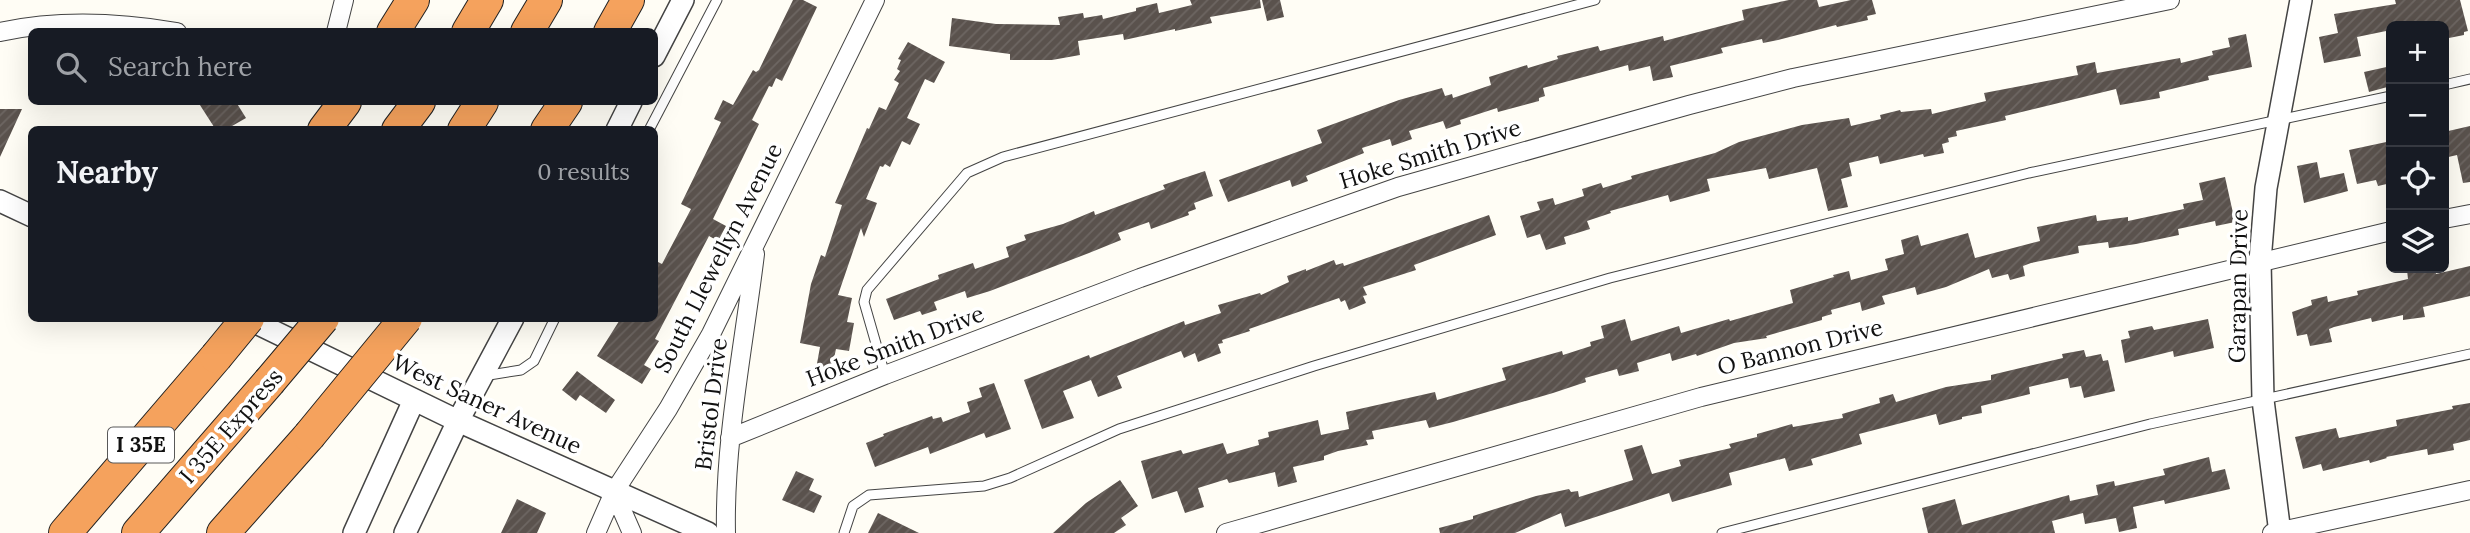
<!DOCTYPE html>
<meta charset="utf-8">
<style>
:root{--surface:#171b24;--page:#242831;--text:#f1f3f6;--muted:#9ea1a6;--line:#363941}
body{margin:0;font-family:Lora,serif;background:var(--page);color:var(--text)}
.controls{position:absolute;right:21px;top:21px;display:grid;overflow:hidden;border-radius:10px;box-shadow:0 7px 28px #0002}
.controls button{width:63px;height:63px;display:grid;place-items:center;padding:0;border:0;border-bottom:2px solid var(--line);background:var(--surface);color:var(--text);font:35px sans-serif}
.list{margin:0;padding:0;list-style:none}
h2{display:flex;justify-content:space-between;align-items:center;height:91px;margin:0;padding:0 28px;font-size:30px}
h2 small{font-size:23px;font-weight:400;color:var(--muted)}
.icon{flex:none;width:38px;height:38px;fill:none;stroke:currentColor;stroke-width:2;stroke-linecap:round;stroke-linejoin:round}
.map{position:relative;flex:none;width:2470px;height:533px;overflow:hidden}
.search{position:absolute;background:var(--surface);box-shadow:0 7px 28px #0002;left:28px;top:28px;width:630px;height:77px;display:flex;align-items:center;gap:18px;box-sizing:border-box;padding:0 24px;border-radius:10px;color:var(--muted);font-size:26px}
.panel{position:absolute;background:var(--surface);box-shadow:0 7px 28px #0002;left:28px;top:126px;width:630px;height:196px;border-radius:10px}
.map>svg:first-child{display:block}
.building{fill:url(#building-hatch)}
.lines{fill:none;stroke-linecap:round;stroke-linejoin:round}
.service-casing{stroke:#444;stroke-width:11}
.minor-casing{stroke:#444;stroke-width:20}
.tertiary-casing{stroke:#444;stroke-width:24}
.motorway-casing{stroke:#222;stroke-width:34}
.service{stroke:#fff;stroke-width:9}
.minor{stroke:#fff;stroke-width:18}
.tertiary{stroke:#fff;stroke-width:21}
.motorway{stroke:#f5a25d;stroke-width:32}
.motorway-bridge-casing{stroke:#222;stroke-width:34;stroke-linecap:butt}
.motorway-bridge{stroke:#f5a25d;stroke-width:32}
.labels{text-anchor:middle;stroke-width:7;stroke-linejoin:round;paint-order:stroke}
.shield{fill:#fff;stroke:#585858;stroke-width:2}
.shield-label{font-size:21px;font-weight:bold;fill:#111}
.street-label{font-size:23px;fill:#111;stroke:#fff}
</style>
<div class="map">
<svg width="2470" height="533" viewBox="0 0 2470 533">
<defs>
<pattern id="building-hatch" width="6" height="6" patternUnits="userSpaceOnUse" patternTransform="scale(1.75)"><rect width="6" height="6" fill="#5a524d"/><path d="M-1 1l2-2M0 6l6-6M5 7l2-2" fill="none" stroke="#6d6662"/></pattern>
</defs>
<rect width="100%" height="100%" fill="#fffdf5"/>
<path class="building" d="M793 0H803L817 7 782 81 776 78 772 87 769 86 752 120 759 124 713 219 726 226 718 241 709 236 655 339 659 341 644 365 651 369 642 384 597 356 621 318H654V260L662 264 691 209 681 204 721 122 714 119 723 100 733 105 753 70 756 72 759 70Z
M1190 0H1260L1261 8 1210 17 1212 23 1175 31V29L1124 40 1123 34 1078 41 1080 55 1052 60H1010V54L949 46 952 18 996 24 1060 25 1058 17 1083 13 1084 18 1102 15 1103 19 1136 11V8L1157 3 1159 13 1192 5Z
M1262 0H1280L1284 17 1267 21Z
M1789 0H1817L1819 7 1851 0H1872L1876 14 1867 16 1868 20 1837 27 1836 25 1778 40 1763 43 1762 39 1721 48 1723 53 1670 66 1673 77 1653 81 1650 66 1629 71 1628 65 1543 88 1545 96 1539 98V101L1498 112 1497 108 1460 120 1461 124 1446 129 1443 121 1409 131 1412 139 1392 146 1390 139 1362 148 1364 153 1306 176 1308 181 1292 187 1290 180 1228 202 1219 180 1322 143 1317 130 1399 100 1442 88 1445 96 1452 94 1453 98 1491 85 1489 77 1527 65 1528 68 1558 59 1557 56 1598 46 1600 51 1663 36 1664 41 1744 20 1742 10Z
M2395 0H2460L2468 31 2464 32V35L2444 39V26H2391V30L2357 37 2361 56 2324 63 2319 37 2338 33 2334 14 2396 4Z
M2246 34 2252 67 2208 76 2209 80 2159 92 2160 98 2120 105 2116 89 2005 116 2006 120 1956 131 1957 136 1948 138 1949 142 1942 144 1944 153 1924 157 1923 154 1880 164 1878 156 1849 163 1852 176 1841 179 1848 207 1828 211 1817 168 1769 179 1766 168 1707 179 1710 191 1670 202 1668 195 1610 211 1611 213 1587 221 1590 229 1564 237 1566 244 1546 250 1540 234 1527 238 1520 216 1540 210 1537 202 1553 198 1555 205 1584 196 1582 189 1601 183 1603 188 1632 179 1631 176 1715 153 1739 142 1802 125 1849 118 1851 126 1881 119 1880 115 1900 110 1901 112 1931 109 1932 114 1986 101 1984 93 2078 75 2076 66 2095 62 2097 73 2180 58 2181 63 2213 55 2212 51 2230 47 2228 38Z
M908 42 945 62 934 83 925 79 907 118 920 124 910 145 902 141 890 167 885 164 883 167 880 166 866 199 877 203 864 237 861 228 838 295 852 298 847 322 854 323 849 351 836 349 831 372 816 369 820 347 800 343 811 284 821 255 825 257 842 205 835 203 867 128 869 129 879 107 886 110 899 83 894 80 900 71 897 69 901 60 898 59Z
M2391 66V86L2369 92 2364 72Z
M198 102H236L246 118 225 130H216Z
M0 109H22L0 157Z
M2470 126V182L2463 183 2457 155 2444 158V132Z
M2391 141V183L2378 186 2376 180 2357 184 2349 150Z
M2317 162 2320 178 2344 173 2348 191 2304 203 2297 166Z
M1205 171 1213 196 1194 203 1196 209 1188 212 1189 215 1151 229 1149 222 1118 233 1121 240 1089 253 990 291 967 298 965 291 934 302 937 310 922 315 920 311 894 320 886 299 939 279 938 275 973 263 975 269 1009 257 1006 247 1026 240 1024 235 1063 224 1094 211 1095 215 1165 189 1163 185Z
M2225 177 2235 222 2216 226 2215 221 2178 229 2179 235 2136 244 2109 248 2108 242 2078 246 2079 253 2031 263 2023 266 2025 276 2010 280 2008 274 1992 278 1989 269 1946 287 1917 295 1915 287 1882 296 1885 304 1862 311 1860 302 1831 310 1832 314 1822 317V320L1766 336 1767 338 1734 343 1697 356 1696 354 1672 361 1670 353 1637 363 1639 371 1619 376 1617 369 1585 378 1586 382 1553 393 1453 422 1429 428 1426 420 1372 431 1374 439 1366 440 1368 445 1338 451 1324 456V460L1293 467 1297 482 1278 487 1275 472 1229 483 1227 479 1198 488 1204 507 1185 513 1177 491 1152 499 1141 461 1181 450 1183 454 1223 443 1227 454 1259 445 1258 440 1269 437 1268 432 1318 420 1321 435 1349 429 1346 412 1435 392 1437 400 1506 380 1502 368 1562 351 1563 355 1591 346 1590 342 1604 338 1601 326 1625 319 1631 341 1679 326 1681 333 1729 319 1730 321 1793 303 1790 290 1834 277 1833 275 1849 271 1851 280 1888 270 1885 259 1904 254 1901 240 1918 235 1921 246 1968 233 1975 258 2040 241 2037 227 2096 215 2097 221 2128 217V221L2184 209 2183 204 2203 200 2199 183Z
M1489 215 1496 235 1414 265 1416 270 1363 287 1367 295 1363 296 1366 303 1349 310 1345 300 1341 302 1339 298 1249 329 1250 331 1222 340 1223 343 1218 344 1221 353 1198 362 1195 353 1184 358 1181 351 1117 376 1122 388 1098 397 1091 380 1063 391 1074 418 1042 429 1024 380 1089 355 1090 358 1184 321 1185 325 1221 313 1218 305 1260 293 1261 295 1289 282 1287 276 1306 269V271L1334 260 1336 265 1343 263 1344 266Z
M2470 266V296L2423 307 2425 317 2403 320V315L2372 322 2371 318 2334 327 2329 329 2332 342 2310 346 2307 334 2297 336 2292 312 2312 305 2311 300 2327 296 2328 302 2358 295 2357 291 2408 279 2407 270 2435 268 2436 274Z
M2208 319 2214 348 2174 357 2173 351 2125 363 2121 340 2130 338 2128 331 2152 326 2154 330Z
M2084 350 2086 357 2101 354 2103 361 2108 360 2115 391 2084 398 2081 386 2070 388 2068 378 2029 387 2030 394 1981 406 1982 413 1962 417V419L1939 425 1936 414 1859 434 1862 444 1811 459 1813 465 1789 471 1785 458 1729 473 1732 485 1672 502 1669 493 1565 527 1561 513 1515 533H1440L1439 528 1473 519V516L1536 496 1569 489 1571 492 1578 491 1579 497 1633 480 1624 450 1642 445 1652 474 1681 466 1679 460 1731 448 1729 444 1757 437V434L1792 424 1793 427 1843 418 1842 414 1880 403 1879 398 1893 394 1896 402 1946 387 1991 380V375L2063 358 2062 354Z
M577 371 615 400 606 413 580 395 576 401 562 390Z
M994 383 1011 429 986 438 984 433 930 454 928 447 875 467 866 443 884 436 883 434 932 416 933 419 941 417 943 422 970 412 967 402 982 397 979 388Z
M2470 403V440L2453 444 2454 450 2428 455 2427 449 2386 457 2387 458 2370 463 2369 460 2323 471 2321 464 2303 469 2295 437 2336 428 2339 438 2397 426 2396 420 2453 409 2452 406Z
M2209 457 2212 472 2225 469 2230 489 2165 504 2164 500 2133 507 2137 528 2119 532 2116 518 2085 524 2083 513 2052 521 2055 533H1928L1922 508 1955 499 1962 525 2069 495 2070 501 2098 495 2096 485 2114 481 2115 486 2165 475 2163 469Z
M796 471 814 479 809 490 822 496 814 513 782 500Z
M1120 480 1138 506 1121 518 1126 525 1114 533H1053L1086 503Z
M517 499 546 513 537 533H501Z
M878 513 919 533H868Z"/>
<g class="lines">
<g class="service-casing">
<path id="service" d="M2444 85 2470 79
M649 130 717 0
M885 375 864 302 867 290 967 173 1003 157 1595 0
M483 376 521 370 534 361 555 318
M844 533 853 506 869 495 984 486 1010 478 1119 429 1314 366 1610 278 2029 173 2391 96
M1722 533 2150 424 2470 354"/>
</g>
<g class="minor-casing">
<path id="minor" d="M0 32C59 19 118 22 177 32
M336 32 344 0
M2444 219 2470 214
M730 438 885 375 1140 278 1398 187 1689 105 1793 78 2170 0
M614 492 632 533
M596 533 614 492 668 409 711 334 875 0
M726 533C724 442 744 345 755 254
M1226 533 1701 397 2391 231
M2272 533 2470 490"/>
</g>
<g class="tertiary-casing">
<path id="tertiary" d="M654 56 683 0
M617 130 631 102
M0 201 32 216
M246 318 458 421 708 533
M354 533 414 400
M405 533 458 421 513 318
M2280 533 2263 400 2260 261 2266 188 2301 0"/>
</g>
<g class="motorway-casing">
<path id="motorway" d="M393 32 413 0
M468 32 487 0
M527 32 546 0
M610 32 628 0
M324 130 345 102
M398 130 419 102
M464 130 482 102
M547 130 566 102
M65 533 216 357
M138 533 269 382
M223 533 309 436"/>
</g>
<use href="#service" class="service"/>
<use href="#minor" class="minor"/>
<use href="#tertiary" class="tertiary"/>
<use href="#motorway" class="motorway"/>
<g class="motorway-bridge-casing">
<path id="motorway-bridge" d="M216 357 248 318
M269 382 323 318
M309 436 406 318"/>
</g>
<use href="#motorway-bridge" class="motorway-bridge"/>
</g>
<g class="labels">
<rect class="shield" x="108" y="427.5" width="66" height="35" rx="5"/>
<g class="shield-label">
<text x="141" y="452">I 35E</text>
</g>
<g class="street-label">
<text transform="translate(1430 154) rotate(-17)" y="8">Hoke Smith Drive</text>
<text transform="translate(718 258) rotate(-63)" y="8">South Llewellyn Avenue</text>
<text transform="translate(2238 286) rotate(-89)" y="8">Garapan Drive</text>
<text transform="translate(895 346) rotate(-21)" y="8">Hoke Smith Drive</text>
<text transform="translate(1800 347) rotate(-14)" y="8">O Bannon Drive</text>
<text transform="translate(487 404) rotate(25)" y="8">West Saner Avenue</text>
<text transform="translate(711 404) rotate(-83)" y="8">Bristol Drive</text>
<text transform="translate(231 426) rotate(-49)" y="8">I 35E Express</text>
</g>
</g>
</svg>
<div class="controls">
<button>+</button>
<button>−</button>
<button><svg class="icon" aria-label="locate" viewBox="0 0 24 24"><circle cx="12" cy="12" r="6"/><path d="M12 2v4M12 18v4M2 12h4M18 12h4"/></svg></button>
<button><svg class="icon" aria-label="layers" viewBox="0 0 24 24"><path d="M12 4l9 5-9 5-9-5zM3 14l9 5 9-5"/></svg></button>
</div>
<div class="search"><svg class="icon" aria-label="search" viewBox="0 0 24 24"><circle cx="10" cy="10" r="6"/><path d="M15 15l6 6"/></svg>Search here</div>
<section class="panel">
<h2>Nearby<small>0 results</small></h2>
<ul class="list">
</ul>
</section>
</div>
